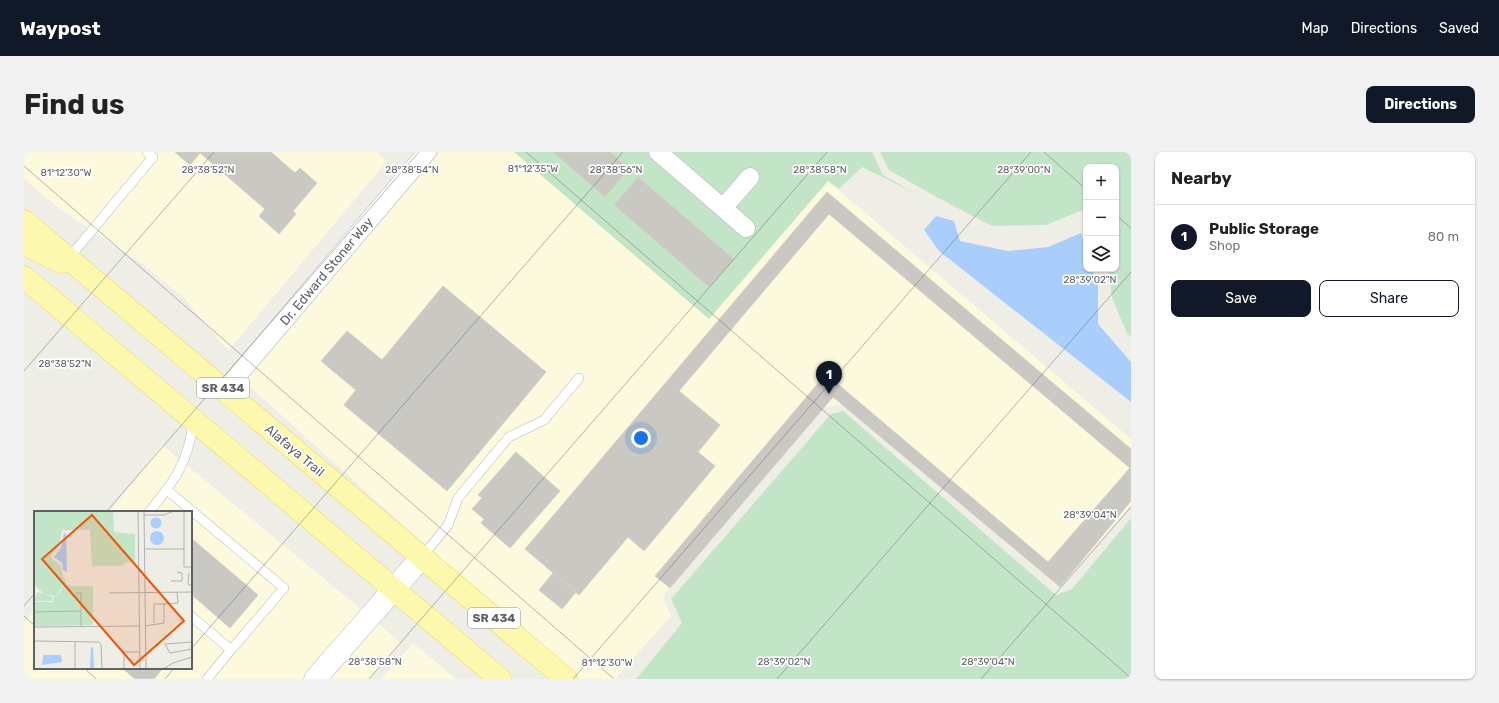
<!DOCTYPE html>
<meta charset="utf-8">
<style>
:root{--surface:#fff;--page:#f2f2f2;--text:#222;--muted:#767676;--line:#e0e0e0;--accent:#111827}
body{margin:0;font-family:Rubik,sans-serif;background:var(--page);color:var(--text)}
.controls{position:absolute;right:12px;top:12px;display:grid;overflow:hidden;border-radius:8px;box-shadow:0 1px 3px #0004}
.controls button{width:36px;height:36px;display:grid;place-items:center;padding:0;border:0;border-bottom:1px solid var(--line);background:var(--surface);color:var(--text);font:20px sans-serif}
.you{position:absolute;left:617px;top:286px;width:14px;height:14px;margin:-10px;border:3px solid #fff;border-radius:50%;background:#1a73e8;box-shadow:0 0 0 6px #1a73e833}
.badge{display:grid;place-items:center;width:26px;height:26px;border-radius:50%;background:var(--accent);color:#fff;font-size:13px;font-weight:700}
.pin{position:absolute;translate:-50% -33px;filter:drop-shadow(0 1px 2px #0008)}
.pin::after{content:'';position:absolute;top:21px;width:14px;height:12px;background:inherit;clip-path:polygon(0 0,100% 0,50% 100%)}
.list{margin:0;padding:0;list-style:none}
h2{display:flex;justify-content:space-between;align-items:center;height:52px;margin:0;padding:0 16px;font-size:17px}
h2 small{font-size:13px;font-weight:400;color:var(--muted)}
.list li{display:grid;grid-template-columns:26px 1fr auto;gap:12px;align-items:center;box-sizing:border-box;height:64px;padding:0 16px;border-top:1px solid var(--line)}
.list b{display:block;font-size:15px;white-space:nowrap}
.list p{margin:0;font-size:13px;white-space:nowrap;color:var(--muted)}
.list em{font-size:13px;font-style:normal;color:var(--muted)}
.actions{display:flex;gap:8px;padding:12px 16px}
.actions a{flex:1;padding:9px 0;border:1px solid var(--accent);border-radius:8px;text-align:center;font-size:14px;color:var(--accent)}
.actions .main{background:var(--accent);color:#fff}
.icon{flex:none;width:22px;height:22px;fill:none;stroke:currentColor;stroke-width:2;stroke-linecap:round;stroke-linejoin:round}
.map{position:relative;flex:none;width:1107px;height:527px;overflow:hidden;border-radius:8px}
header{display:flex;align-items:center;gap:24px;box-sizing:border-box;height:56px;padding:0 20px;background:var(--accent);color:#fff}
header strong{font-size:19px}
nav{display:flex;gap:22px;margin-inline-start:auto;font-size:14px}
.intro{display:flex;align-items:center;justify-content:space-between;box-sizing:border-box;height:96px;padding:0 24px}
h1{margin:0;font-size:28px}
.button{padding:10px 18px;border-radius:8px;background:var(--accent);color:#fff;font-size:14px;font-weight:700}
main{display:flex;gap:24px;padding:0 24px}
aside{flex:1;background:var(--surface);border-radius:8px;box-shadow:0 1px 3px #0004}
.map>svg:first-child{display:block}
.commercial{fill:#fdf9dd}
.green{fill:#c3e5c7}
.water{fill:#a9cefc}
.building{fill:#cac8c2;stroke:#d4d0c4}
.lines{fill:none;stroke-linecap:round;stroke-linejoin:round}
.lane-casing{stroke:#b6b7bc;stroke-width:10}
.street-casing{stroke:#b6b7bc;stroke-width:19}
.secondary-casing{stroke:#b7b9bf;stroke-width:23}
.primary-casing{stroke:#edd561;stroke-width:23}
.lane{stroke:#fff;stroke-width:9}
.street{stroke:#fff;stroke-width:18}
.secondary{stroke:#fff;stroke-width:22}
.primary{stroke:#fcf8ad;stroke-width:22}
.ticks{fill:none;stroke:#5d6065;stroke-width:1;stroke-opacity:0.45}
.labels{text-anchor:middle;stroke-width:3.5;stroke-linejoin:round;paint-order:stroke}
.shield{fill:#fff;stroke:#8e9093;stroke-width:1}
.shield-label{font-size:12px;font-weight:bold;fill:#5d6065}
.street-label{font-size:13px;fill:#5d6065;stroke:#fff}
.inset-road{fill:none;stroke:#b1b1ae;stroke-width:1}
.view{fill:#e8590c;fill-opacity:0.15;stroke:#e8590c;stroke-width:2}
.inset-edge{fill:none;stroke:#5d6065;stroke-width:2}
.ticks-label{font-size:10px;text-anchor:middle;fill:#5d6065;stroke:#fff;stroke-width:3.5;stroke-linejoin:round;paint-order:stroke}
</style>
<header>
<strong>Waypost</strong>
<nav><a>Map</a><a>Directions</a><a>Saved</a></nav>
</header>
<div class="intro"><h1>Find us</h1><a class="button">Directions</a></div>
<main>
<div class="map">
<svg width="1107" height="527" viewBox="0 0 1107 527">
<rect width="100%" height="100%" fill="#efeee6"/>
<path class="commercial" d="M0 0H352L363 9 204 199 160 146 117 111 36 57 0 27Z
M416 0H490L685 167 804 29 1107 287V353L1040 432 1033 434 824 254 819 252 805 254 800 256 641 441 640 449 647 464 591 527H556L462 448 221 230Z
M138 293 338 458 278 527H0V471L11 457V516H167V360H86Z
M353 471 377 491 346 527H304Z
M389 491 432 527H357Z"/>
<path class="green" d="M490 0H848L859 23 890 41 838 15 815 37 804 29 685 167Z
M856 0H1107V185L1103 181 1088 146 1085 117H1092V15H1062V59H1056L1022 73 968 74 916 47 865 18Z
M819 259 1032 443 1048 437 1107 366V527H612L658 471 647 447 807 262Z"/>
<path class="water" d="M912 64 930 69 936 89 984 99 1024 95 1057 81 1062 96V117H1068L1074 134V172L1107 210V250L915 99 900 78Z"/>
<path class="building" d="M151 0H175L176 1 166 13Z
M175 0H247L271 21 276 16 293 31 269 59 272 62 255 82 235 64 241 57Z
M529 0H586L605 17 581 45Z
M614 25 710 107 685 135 590 53Z
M803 40 1107 297V349L1036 435 809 245 646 436 631 424 802 222 1024 410 1106 316 805 62 655 239 696 273 674 300 691 314 620 399 604 385 555 443 501 397Z
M419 134 522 220 423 339 320 253 332 238 297 209 323 179 358 208Z
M492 300 536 339 486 396 457 371 460 367 448 357 458 346 454 343Z
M167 386 234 443 206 476 167 442Z
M529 421 552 440 538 457 515 438Z
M98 516H139L130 527H111Z"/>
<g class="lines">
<g class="lane-casing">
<path id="lane" d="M45 106 129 5 123 0
M143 338 260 436 207 498
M125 360C150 330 165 310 169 269
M398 405 424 373 434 346 485 285 520 268 555 226
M167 464 207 498 183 527"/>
</g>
<g class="street-casing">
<path id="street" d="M634 0 699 56 726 25
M699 56 722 76
M201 238 403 0"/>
</g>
<g class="secondary-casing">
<path id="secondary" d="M291 527 398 405"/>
</g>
<g class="primary-casing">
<path id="primary" d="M0 69 542 527
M0 92 37 110
M0 125 476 527"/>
</g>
<use href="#lane" class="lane"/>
<use href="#street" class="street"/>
<use href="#secondary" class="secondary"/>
<use href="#primary" class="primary"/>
</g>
<path class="ticks" d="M502 0 1107 526M1020 0 1062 37M0 14 590 527M1092 63 1107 76M0 219 190 0M82 360 395 0M0 454 11 441M0 464 11 474M167 497 599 0M60 516 72 527M141 527 150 516M345 527 803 0M549 527 1007 0M753 527 1107 120M957 527 1107 355"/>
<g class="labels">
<g class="shield">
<rect x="173" y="226" width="52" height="20" rx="3"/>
<rect x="444" y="456" width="52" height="20" rx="3"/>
</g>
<g class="shield-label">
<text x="199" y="240">SR 434</text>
<text x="470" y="470">SR 434</text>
</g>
<g class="street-label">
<text transform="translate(302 119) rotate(-50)" y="5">Dr. Edward Stoner Way</text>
<text transform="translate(271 298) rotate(40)" y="5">Alafaya Trail</text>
</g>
</g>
<g transform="translate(10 359)">
<rect width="158" height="158" fill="#efeee6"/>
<path d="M0 0H79L80 21 101 23V50L90 52 89 55H58L56 19H28L26 33 16 46 27 55 30 70 26 80 21 85 10 83 19 86 18 90H0L3 81 10 83 0 73ZM30 65 32 72 36 75H59V114L0 115V91H19L20 86 27 81Z" fill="#c3e5c7"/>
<path d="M116.5 12a5.5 5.5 0 1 1 11 0a5.5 5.5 0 1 1-11 0ZM116 27a7 7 0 1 1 14 0a7 7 0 1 1-14 0ZM30 21 32 23 33 61 29 59 28 52 20 46 27 37ZM57 136 59 137 60 158H56ZM9 144H27L28 151 8 154Z" fill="#a9cefc"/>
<path class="inset-road" d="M104 0 106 158M110 0 112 158M150 0V56H158M110 4H130L140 0M110 38H150M155 62 154 73 158 75M137 70H148V62L143 61M42 82H47V115M75 82 158 81M0 101 47 100M120 112V93H130M111 115 130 112V93L144 92 143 81M0 116 106 115M0 130 65 131 67 134 68 158M41 130V158M158 131 131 133 136 142 158 138M90 158V141H106M129 158 139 152 158 146"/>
<path class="view" d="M58 4 150 110 100 154 8 48Z"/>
<rect width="158" height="158" class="inset-edge"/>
</g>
<g class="ticks-label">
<text x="509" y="20">81°12'35"W</text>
<text x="388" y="21">28°38'54"N</text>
<text x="592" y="21">28°38'56"N</text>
<text x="796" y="21">28°38'58"N</text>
<text x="1000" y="21">28°39'00"N</text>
<text x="184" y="21">28°38'52"N</text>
<text x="42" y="24">81°12'30"W</text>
<text x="1066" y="131">28°39'02"N</text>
<text x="41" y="215">28°38'52"N</text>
<text x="1066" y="366">28°39'04"N</text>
<text x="351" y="513">28°38'58"N</text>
<text x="760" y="513">28°39'02"N</text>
<text x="964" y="513">28°39'04"N</text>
<text x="583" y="514">81°12'30"W</text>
</g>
</svg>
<div class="controls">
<button>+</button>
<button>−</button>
<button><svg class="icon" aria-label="layers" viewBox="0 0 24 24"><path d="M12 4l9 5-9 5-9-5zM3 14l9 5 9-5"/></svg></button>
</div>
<div class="you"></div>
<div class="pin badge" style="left:805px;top:242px">1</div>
</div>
<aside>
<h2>Nearby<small></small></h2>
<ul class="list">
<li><span class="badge">1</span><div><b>Public Storage</b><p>Shop</p></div><em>80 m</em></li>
</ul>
<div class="actions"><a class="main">Save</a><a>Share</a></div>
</aside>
</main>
